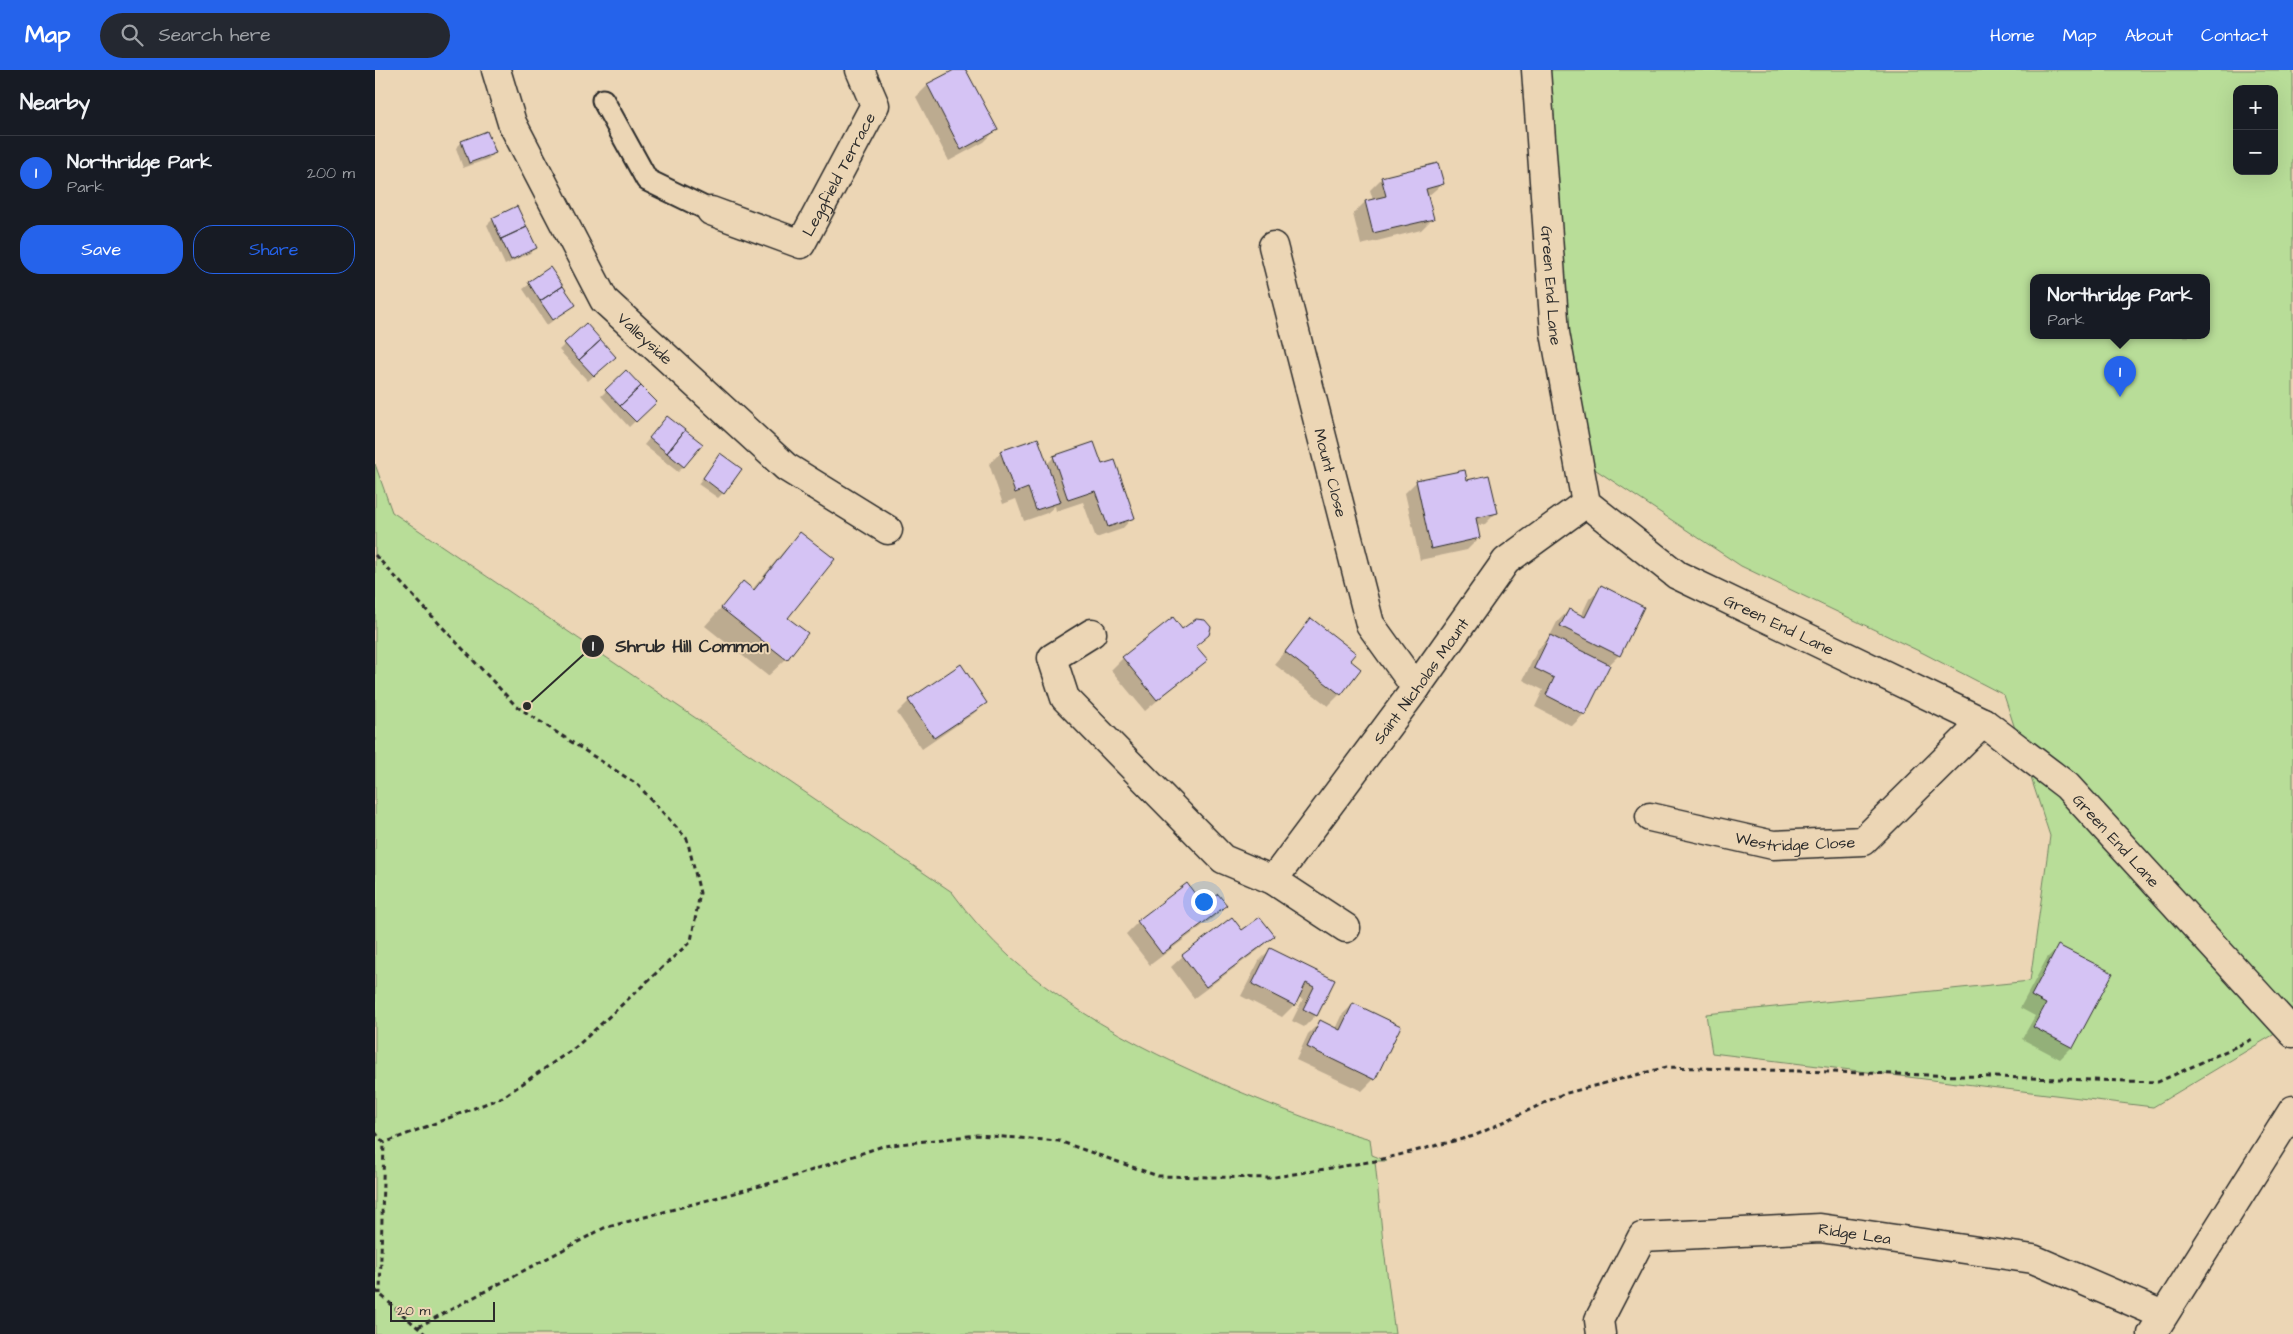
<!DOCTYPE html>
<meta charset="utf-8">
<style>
:root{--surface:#171b24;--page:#242831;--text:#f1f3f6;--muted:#9ea1a6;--line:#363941;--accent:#2563eb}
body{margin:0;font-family:"Architects Daughter",sans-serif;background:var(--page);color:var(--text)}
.controls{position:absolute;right:15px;top:15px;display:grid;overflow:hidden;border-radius:10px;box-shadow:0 5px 20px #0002}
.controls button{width:45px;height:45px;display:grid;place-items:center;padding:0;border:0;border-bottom:1px solid var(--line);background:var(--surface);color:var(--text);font:25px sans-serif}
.scale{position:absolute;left:15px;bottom:12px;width:105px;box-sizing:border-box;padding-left:5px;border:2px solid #2b2b2b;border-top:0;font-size:14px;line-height:18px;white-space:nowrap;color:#2b2b2b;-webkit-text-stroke:4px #ecd6b5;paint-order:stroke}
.you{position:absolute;left:828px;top:831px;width:18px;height:18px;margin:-12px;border:4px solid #fff;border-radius:50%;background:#1a73e8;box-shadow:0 0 0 8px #1a73e833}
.badge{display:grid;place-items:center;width:32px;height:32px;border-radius:50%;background:var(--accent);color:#fff;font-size:16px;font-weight:700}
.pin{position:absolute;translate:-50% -41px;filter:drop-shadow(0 1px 2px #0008)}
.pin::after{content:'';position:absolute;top:26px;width:18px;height:15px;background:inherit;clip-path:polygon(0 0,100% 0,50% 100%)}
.popup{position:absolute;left:1655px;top:204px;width:180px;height:65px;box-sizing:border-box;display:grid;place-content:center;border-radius:10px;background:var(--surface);filter:drop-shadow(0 1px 4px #0005);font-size:16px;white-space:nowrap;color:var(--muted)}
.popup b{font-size:19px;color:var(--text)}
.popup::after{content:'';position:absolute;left:50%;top:100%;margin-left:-10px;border:10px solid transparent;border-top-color:var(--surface)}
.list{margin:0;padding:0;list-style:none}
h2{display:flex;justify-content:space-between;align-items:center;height:65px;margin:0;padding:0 20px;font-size:21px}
h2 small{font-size:16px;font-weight:400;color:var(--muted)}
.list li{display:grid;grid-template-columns:32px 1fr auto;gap:15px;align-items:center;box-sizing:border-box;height:75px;padding:0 20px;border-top:1px solid var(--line)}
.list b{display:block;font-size:19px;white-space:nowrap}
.list p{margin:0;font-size:16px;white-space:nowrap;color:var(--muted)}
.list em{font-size:16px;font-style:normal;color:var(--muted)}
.actions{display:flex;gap:10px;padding:15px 20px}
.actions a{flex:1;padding:11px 0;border:1px solid var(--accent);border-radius:20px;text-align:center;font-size:18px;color:var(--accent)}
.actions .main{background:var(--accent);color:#fff}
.icon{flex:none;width:28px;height:28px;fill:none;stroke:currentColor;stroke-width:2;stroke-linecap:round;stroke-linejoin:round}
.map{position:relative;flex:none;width:1918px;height:1264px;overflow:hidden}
header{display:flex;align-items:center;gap:30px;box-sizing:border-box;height:70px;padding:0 25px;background:var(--accent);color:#fff}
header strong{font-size:24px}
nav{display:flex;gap:28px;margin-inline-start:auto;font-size:18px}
.search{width:350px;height:45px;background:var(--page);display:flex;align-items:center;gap:12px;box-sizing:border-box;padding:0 18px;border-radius:28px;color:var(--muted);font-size:19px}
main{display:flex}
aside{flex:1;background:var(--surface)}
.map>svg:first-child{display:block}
.green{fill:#b8dd98;stroke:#728462;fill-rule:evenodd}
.shadow{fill:#0003}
.building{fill:#d5c3f4;stroke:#2b2b2b}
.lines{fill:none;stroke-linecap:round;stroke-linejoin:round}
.lane-casing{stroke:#2b2b2b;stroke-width:25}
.street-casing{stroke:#2b2b2b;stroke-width:31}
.path{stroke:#2b2b2b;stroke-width:3;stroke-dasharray:5 4;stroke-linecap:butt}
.lane{stroke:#ecd6b5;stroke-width:21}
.street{stroke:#ecd6b5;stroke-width:28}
.labels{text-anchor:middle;stroke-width:4;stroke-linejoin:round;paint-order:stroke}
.street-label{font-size:16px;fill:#2b2b2b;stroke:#ecd6b5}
.leader{fill:none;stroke:#2b2b2b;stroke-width:2}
.callout-dot{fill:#2b2b2b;stroke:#ecd6b5;stroke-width:2}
.mark-label{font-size:15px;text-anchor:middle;font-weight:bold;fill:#fff}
.callout-label{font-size:18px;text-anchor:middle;font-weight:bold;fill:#2b2b2b;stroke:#ecd6b5;stroke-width:4;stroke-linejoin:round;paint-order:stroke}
</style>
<header>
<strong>Map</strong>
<div class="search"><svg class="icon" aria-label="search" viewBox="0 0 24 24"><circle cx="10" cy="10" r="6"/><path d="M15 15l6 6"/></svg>Search here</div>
<nav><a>Home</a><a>Map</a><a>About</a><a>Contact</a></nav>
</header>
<main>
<aside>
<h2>Nearby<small></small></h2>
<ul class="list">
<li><span class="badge">1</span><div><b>Northridge Park</b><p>Park</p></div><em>200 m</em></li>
</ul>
<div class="actions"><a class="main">Save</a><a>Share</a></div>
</aside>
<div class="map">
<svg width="1918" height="1264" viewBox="0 0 1918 1264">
<rect width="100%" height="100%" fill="#ecd6b5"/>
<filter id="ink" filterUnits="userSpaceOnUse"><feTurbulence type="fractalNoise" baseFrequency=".02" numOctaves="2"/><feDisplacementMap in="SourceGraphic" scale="10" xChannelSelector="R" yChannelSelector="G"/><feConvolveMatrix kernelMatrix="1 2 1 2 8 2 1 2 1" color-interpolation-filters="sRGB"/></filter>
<g filter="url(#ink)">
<path class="green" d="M1171 0H1918V953L1778 1037 1337 983 1331 944 1655 911 1675 766 1629 625 1548 583 1366 496 1212 394 1177 159ZM1862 19H1899V101H1862ZM1659 208H1831V266H1659Z
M0 394 17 442 577 822C646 919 756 976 863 1021 906 1039 950 1056 995 1069L997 1085 1012 1091H1000L1008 1172 1020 1264H0Z"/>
<path class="shadow" d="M582 0H590L621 60 609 72 574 91 541 27 553 15Z
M112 63 119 83 113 89 88 98 81 78 86 73Z
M1007 108 1067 114 1052 127 1057 149 1046 160 986 175 978 144 990 132 998 130 995 120Z
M142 138 161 178 155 183 130 195 112 155 117 150Z
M175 199 199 235 172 255 148 219Z
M190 274 234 292 213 311 184 280Z
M251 302 280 332 254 357 226 326Z
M287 353 309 396 303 402 269 375Z
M626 382 671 395 679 387 726 396 758 447 747 459 721 468 708 432 681 441 680 436 672 443 649 451 641 429 628 434 614 394Z
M340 391 348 423 343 428 323 414Z
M1042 411H1091L1122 442 1110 454 1101 456 1104 468 1092 480 1045 490 1030 423Z
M425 464 411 548V589L393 606 330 556 368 513 377 520 408 482Z
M1226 517 1268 537 1244 585 1232 597 1209 644 1197 656 1160 637 1168 620 1148 610 1163 579 1174 568 1182 552 1194 540 1206 546 1214 529Z
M936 550 973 591 965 624 953 636 899 594Z
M807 561 833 565 820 577 831 590 770 641 736 600 748 588Z
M534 631 610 633 598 644 547 679 522 643Z
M850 835 839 847 775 895 751 864 763 852 828 836Z
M867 862 898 866 886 878 819 928 796 897 808 886Z
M1684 876 1697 977 1685 989 1647 969 1660 946 1645 938 1672 888Z
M896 879 958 910 941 945 929 957 917 951 928 929 923 927 919 935 907 947 866 926 884 891Z
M978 934 999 1009 987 1021 921 990 933 964 945 952 960 959 966 946Z"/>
<path class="building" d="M579 0H591L623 60 586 80 552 14Z
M112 61 121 83 94 93 86 71Z
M1063 93 1069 114 1051 119 1059 149 998 163 990 131 1011 126 1006 107Z
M142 136 152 157 126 169 117 148Z
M152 157 162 178 136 190 126 169Z
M175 197 188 216 165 231 153 212Z
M188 216 201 235 178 250 165 231Z
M211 253 226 270 204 290 189 273Z
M226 270 241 287 219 306 204 290Z
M251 300 266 316 245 336 230 320Z
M266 316 282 332 261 352 245 336Z
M292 346 310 360 292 383 274 368Z
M310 360 328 374 309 397 292 383Z
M663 368 686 432 661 440 653 418 640 423 625 381Z
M719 372 727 394 740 390 760 448 733 457 720 421 693 430 678 386Z
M345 383 367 399 349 424 328 408Z
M1090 400 1092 410 1114 405 1123 443 1101 448 1105 468 1056 479 1041 410Z
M425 462 460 489 413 548 433 563 412 590 346 538 368 511 379 520Z
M1226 515 1269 537 1245 586 1185 556 1194 539 1210 547Z
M798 547 807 559 821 549 830 550 836 557 834 565 821 576 833 590 782 630 747 587Z
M936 548 981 583 975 590 986 599 966 625 910 582Z
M1175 565 1235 595 1210 645 1171 625 1179 608 1159 598Z
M586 594 612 633 559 668 533 630Z
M812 813 828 835 843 824 852 835 787 884 762 851Z
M857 847 867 860 885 847 900 866 831 917 807 885Z
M1683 875 1738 903 1698 978 1658 957 1671 934 1656 926Z
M895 878 960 910 942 946 928 939 939 917 931 913 920 936 877 914Z
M978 933 1026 956 1000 1010 932 977 945 950 965 960Z"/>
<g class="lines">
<g class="lane-casing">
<path id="lane" d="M228 30 272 110 336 141"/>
</g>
<g class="street-casing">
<g id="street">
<path id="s1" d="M121 0 137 53 229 230 411 397 513 460"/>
<path id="s2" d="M1161 0 1180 263 1211 433 1302 505 1608 652 1692 716 1918 963"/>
<path id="s3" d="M336 141 426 174 500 35 485 0"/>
<path id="s4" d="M898 176 995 554 1041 618"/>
<path d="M717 563 677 588 690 628 848 789 898 810 971 858"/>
<path id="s5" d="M1275 747 1398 775 1488 771 1608 652"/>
<path id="s6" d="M898 810 1041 618 1131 491 1211 433"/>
<path id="s7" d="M1226 1264 1224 1250 1267 1167 1445 1158 1658 1189 1788 1245"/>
<path d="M1777 1264 1918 1040"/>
</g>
</g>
<path class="path" d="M0 485 141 636 263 715 312 769 325 823 316 871 201 977 128 1027 9 1073
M0 1062 9 1073 5 1224
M0 1220 50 1264
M43 1257 229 1158 411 1109 508 1076 602 1065 684 1071 783 1106 894 1108 1000 1091 1099 1066 1188 1024 1292 997 1783 1012 1880 968"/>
<use href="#lane" class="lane"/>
<use href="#street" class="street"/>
</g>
</g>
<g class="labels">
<g class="street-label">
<text dy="6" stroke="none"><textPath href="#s3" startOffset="175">Leggfield Terrace</textPath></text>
<text dy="6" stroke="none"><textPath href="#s2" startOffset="216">Green End Lane</textPath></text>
<text dy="6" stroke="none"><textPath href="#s1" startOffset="311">Valleyside</textPath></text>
<text dy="6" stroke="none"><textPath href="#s4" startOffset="234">Mount Close</textPath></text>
<text dy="6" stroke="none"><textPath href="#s2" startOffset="666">Green End Lane</textPath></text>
<text dy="6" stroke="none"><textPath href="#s6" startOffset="248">Saint Nicholas Mount</textPath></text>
<text dy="6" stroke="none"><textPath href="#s5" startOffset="148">Westridge Close</textPath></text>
<text dy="6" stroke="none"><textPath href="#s2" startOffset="1071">Green End Lane</textPath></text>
<text dy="6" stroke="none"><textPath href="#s7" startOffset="321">Ridge Lea</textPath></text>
</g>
</g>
<path class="leader" d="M152 636L218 576"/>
<g class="callout-dot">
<circle cx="152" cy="636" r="5"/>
<circle cx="218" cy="576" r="12"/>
</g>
<g class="mark-label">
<text x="218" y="581">1</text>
</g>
<g class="callout-label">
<text x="317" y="582">Shrub Hill Common</text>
</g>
</svg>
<div class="controls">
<button>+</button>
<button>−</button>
</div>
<div class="scale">20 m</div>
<div class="you"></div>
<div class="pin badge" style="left:1745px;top:327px">1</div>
<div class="popup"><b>Northridge Park</b>Park</div>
</div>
</main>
